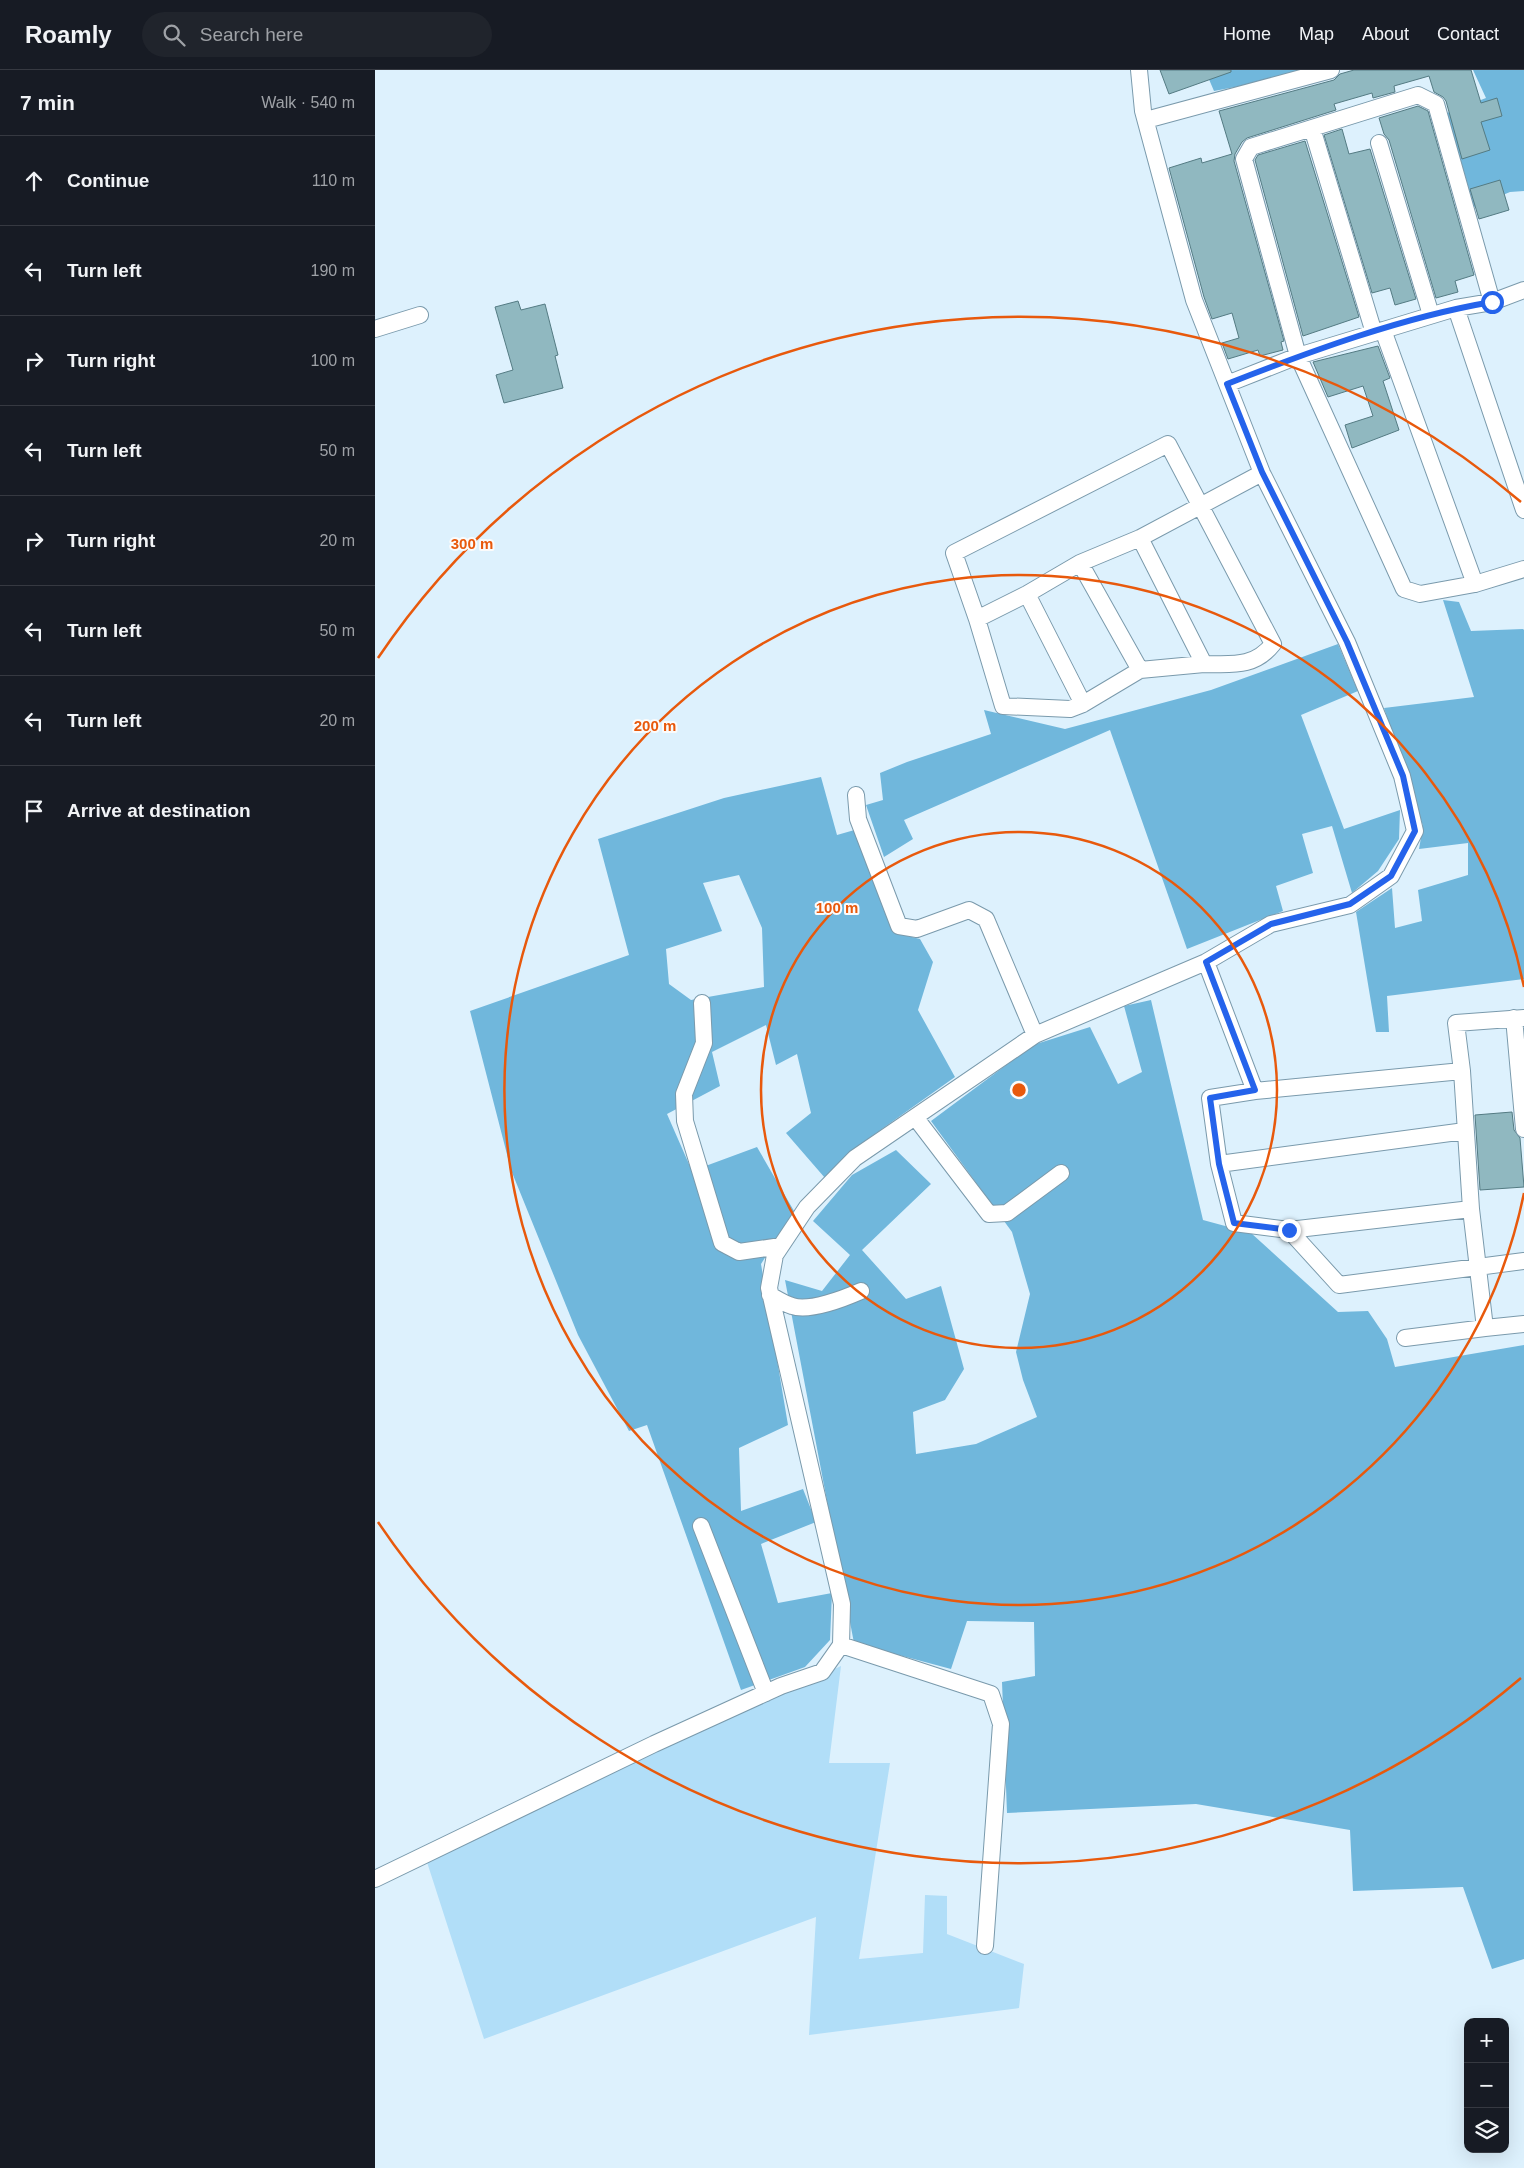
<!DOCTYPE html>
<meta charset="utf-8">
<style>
:root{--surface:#171b24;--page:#20242c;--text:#f1f3f6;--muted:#9ea1a6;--line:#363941}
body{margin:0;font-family:Helvetica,sans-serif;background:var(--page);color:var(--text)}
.controls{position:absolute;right:15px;bottom:15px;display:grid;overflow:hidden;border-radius:10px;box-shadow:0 5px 20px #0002}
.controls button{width:45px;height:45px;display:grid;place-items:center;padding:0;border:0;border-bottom:1px solid var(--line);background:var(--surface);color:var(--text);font:25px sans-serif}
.stop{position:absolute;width:15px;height:15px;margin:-11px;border:4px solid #2563eb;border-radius:50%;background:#fff}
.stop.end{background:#2563eb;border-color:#fff;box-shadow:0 1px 5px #0008}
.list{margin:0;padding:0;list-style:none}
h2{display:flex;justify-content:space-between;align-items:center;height:65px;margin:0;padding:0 20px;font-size:21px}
h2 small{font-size:16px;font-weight:400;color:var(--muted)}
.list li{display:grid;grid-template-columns:32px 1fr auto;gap:15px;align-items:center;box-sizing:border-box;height:90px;padding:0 20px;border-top:1px solid var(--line)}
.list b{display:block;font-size:19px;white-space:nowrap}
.list em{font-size:16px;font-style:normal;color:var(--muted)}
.icon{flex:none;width:28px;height:28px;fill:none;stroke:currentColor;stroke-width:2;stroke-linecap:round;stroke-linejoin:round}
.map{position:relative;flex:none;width:1149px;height:2098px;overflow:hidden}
header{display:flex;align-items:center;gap:30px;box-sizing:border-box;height:70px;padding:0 25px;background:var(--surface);border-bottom:1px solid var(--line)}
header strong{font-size:24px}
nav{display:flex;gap:28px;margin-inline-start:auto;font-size:18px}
.search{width:350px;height:45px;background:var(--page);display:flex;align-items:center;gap:12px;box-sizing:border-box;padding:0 18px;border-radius:28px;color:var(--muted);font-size:19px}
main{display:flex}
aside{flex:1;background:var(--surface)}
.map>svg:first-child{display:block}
.green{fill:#b1def8}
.forest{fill:#70b7dc;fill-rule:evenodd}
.building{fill:#90b8c0;stroke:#547b83}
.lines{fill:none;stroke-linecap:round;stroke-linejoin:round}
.minor-casing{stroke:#7a9aac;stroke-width:18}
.minor{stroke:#fff;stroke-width:16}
.route{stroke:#2563eb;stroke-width:6}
.ring{fill:none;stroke:#e8590c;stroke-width:2.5}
.centre{fill:#e8590c;stroke:#fbfbfb;stroke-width:2.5}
.ring-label{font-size:15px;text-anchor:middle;font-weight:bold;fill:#e8590c;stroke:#fbfbfb;stroke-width:4;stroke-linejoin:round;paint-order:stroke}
</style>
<header>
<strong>Roamly</strong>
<div class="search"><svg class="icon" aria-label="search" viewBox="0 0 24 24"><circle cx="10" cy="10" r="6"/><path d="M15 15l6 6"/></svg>Search here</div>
<nav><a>Home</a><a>Map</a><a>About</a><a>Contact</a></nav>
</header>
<main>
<aside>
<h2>7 min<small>Walk · 540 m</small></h2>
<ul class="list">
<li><svg class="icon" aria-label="ahead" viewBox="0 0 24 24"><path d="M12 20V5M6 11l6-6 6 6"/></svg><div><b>Continue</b></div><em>110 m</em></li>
<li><svg class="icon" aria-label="left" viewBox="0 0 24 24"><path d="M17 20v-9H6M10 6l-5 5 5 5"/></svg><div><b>Turn left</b></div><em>190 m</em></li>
<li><svg class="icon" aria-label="right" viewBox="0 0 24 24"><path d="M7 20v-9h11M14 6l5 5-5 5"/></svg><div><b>Turn right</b></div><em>100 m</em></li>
<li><svg class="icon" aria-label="left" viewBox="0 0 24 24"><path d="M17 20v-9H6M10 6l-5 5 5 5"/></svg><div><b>Turn left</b></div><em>50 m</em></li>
<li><svg class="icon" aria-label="right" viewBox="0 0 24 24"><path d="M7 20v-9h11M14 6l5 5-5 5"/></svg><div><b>Turn right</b></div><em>20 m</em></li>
<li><svg class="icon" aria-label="left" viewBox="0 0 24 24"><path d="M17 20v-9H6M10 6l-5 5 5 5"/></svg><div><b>Turn left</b></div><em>50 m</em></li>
<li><svg class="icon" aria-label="left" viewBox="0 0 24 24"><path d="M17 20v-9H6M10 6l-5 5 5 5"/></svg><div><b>Turn left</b></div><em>20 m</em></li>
<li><svg class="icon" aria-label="arrive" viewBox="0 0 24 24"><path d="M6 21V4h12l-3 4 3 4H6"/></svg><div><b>Arrive at destination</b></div></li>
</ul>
</aside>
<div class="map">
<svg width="1149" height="2098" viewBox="0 0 1149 2098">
<rect width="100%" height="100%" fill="#ddf1fd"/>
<path class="green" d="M466 1596 454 1693H515L484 1889 548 1883 550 1825 572 1826V1864L649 1894 644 1938 434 1965 441 1847 109 1969 51 1789Z"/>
<path class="forest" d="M830 0H949L839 21Z
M1098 0H1149V121L1135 122 1099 137 1072 43 1111 28Z
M1068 530 1084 532 1096 561 1148 559 1149 560V909L1012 926 1014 962H1001L981 842 1017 818 1020 858 1047 851 1043 820 1093 805V773L1044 779 1048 756 1009 638 1099 627Z
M963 574 983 621 926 645 969 759 1025 740 1024 769 1003 801 977 823 957 756 927 764 938 803 901 816 908 841 812 879 735 660 529 750 538 769 509 787 491 735 508 730 505 703 532 692 616 664 609 640 690 659 836 620Z
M446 707 462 765 483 759 525 864 545 869 558 892 543 940 580 1007 490 1071 450 1108 411 1063 436 1043 422 984 401 995 391 955 337 982 345 1016 292 1044 317 1101 382 1077 419 1141 386 1194 413 1355 364 1378 366 1441 428 1419 441 1452 386 1474 403 1533 457 1523 455 1570 430 1597 366 1620 272 1355 254 1361 203 1265 136 1100 95 941 254 885 223 769 349 728ZM364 805 387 858 389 917 316 930 294 914 291 879 347 861 328 813Z
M776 930 828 1150 876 1163 963 1242 993 1241 1012 1269 1020 1297 1149 1275V1889L1117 1899 1088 1817 978 1821 975 1760 821 1734 632 1743 627 1612 660 1606 659 1552 592 1551 576 1599 479 1573 410 1210 447 1221 475 1185 438 1151 477 1105 521 1080 556 1114 487 1180 531 1229 566 1216 589 1299 570 1330 538 1342 541 1384 601 1374 662 1347 648 1310 641 1282 655 1224 637 1162 556 1051 658 975 715 957 743 1014 767 1002 749 936Z"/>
<path class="building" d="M785 0H856V2L794 24Z
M979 0H1096L1106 33 1122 28 1127 46 1106 52 1115 80 1087 89 1071 31 1068 27 1059 22 1054 6 1019 16 1020 22 998 28 997 23 959 34 961 40 872 68 867 72 860 84 859 91 909 271 906 272 908 280 885 286 883 280 853 289 847 273 864 268 857 243 837 249 829 227 794 98 826 88 827 93 857 84 844 41 959 10 965 4Z
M1043 36 1053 41 1099 205 1080 211 1083 222 1061 228 1014 70 1009 64 1004 48Z
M967 59 974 84 995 79 1041 229 1020 235 1015 218 997 223 949 65Z
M930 71 984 247 928 266 880 90 883 85Z
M1125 110 1134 140 1104 149 1095 119Z
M143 231 146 240 170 234 183 285 180 286 188 318 129 333 121 305 138 300 120 237Z
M1003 276 1015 308 1008 311 1024 360 977 378 970 355 998 346 988 316 953 327 938 292Z
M1137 1042 1139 1060 1145 1068 1149 1117 1105 1120 1100 1045Z"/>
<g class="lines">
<g class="minor-casing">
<path id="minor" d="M771 50 956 0
M937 58 999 263
M1004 73 1056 245
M1117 232 1061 34 1043 25 876 77 869 89 923 286 1029 519 1045 524 1100 514 1149 499
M1081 238 1149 440
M0 259 45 245
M1008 260 1100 514
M852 314 923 286 1081 238 1117 232 1149 220
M765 468 829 594C857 594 879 598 898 574L793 374 579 483 602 549 628 636 695 639 708 634 765 600 829 594
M705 493 765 600
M652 524 708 634
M602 549 652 524 705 493 765 468 887 403
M481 725 483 749 524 856 542 859 594 840 611 849 660 965
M831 892 880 1021
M327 933 329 973 309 1024 310 1051 347 1173 364 1182 406 1176
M1139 948 1149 1059
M1087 1001 880 1021 835 1028 844 1094 859 1153 914 1160 964 1215 1149 1191
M540 1047 614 1144 632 1143 686 1103
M844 1094 1090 1061
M914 1160 1096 1139
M395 1225C402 1229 410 1234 417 1236 434 1242 470 1228 486 1221
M1110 1258 1149 1254
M1030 1268 1110 1258 1096 1139 1087 1001 1081 953 1149 948
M326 1456 391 1623
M466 1575 616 1624 626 1654 610 1876
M0 1809 279 1674 406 1616 447 1602 466 1575 467 1534 394 1218 400 1185 432 1137 480 1088 660 965 831 892 896 854 975 835 1016 806 1040 761 1027 706 972 572 887 403 819 230 768 41 764 0"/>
</g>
<use href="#minor" class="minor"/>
</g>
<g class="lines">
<path class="route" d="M914 1160 859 1153 844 1094 835 1028 880 1020 831 892 896 854 975 834 1016 806 1040 761 1028 706 972 572 887 402 852 314C936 281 1028 247 1117 232"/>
</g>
<g class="ring">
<circle cx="644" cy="1020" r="258"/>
<path d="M1149 1123A515 515 0 1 1 1149 917"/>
<path d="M1146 1608A773 773 0 0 1 3 1452M3 588A773 773 0 0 1 1146 432"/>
</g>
<circle cx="644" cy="1020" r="8" class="centre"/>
<g class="ring-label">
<text x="97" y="479">300 m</text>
<text x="280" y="661">200 m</text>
<text x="462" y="843">100 m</text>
</g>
</svg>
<div class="controls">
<button>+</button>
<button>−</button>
<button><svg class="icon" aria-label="layers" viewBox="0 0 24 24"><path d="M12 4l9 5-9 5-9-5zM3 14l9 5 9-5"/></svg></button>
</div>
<div class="stop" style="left:1117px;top:232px"></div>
<div class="stop end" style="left:914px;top:1160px"></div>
</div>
</main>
